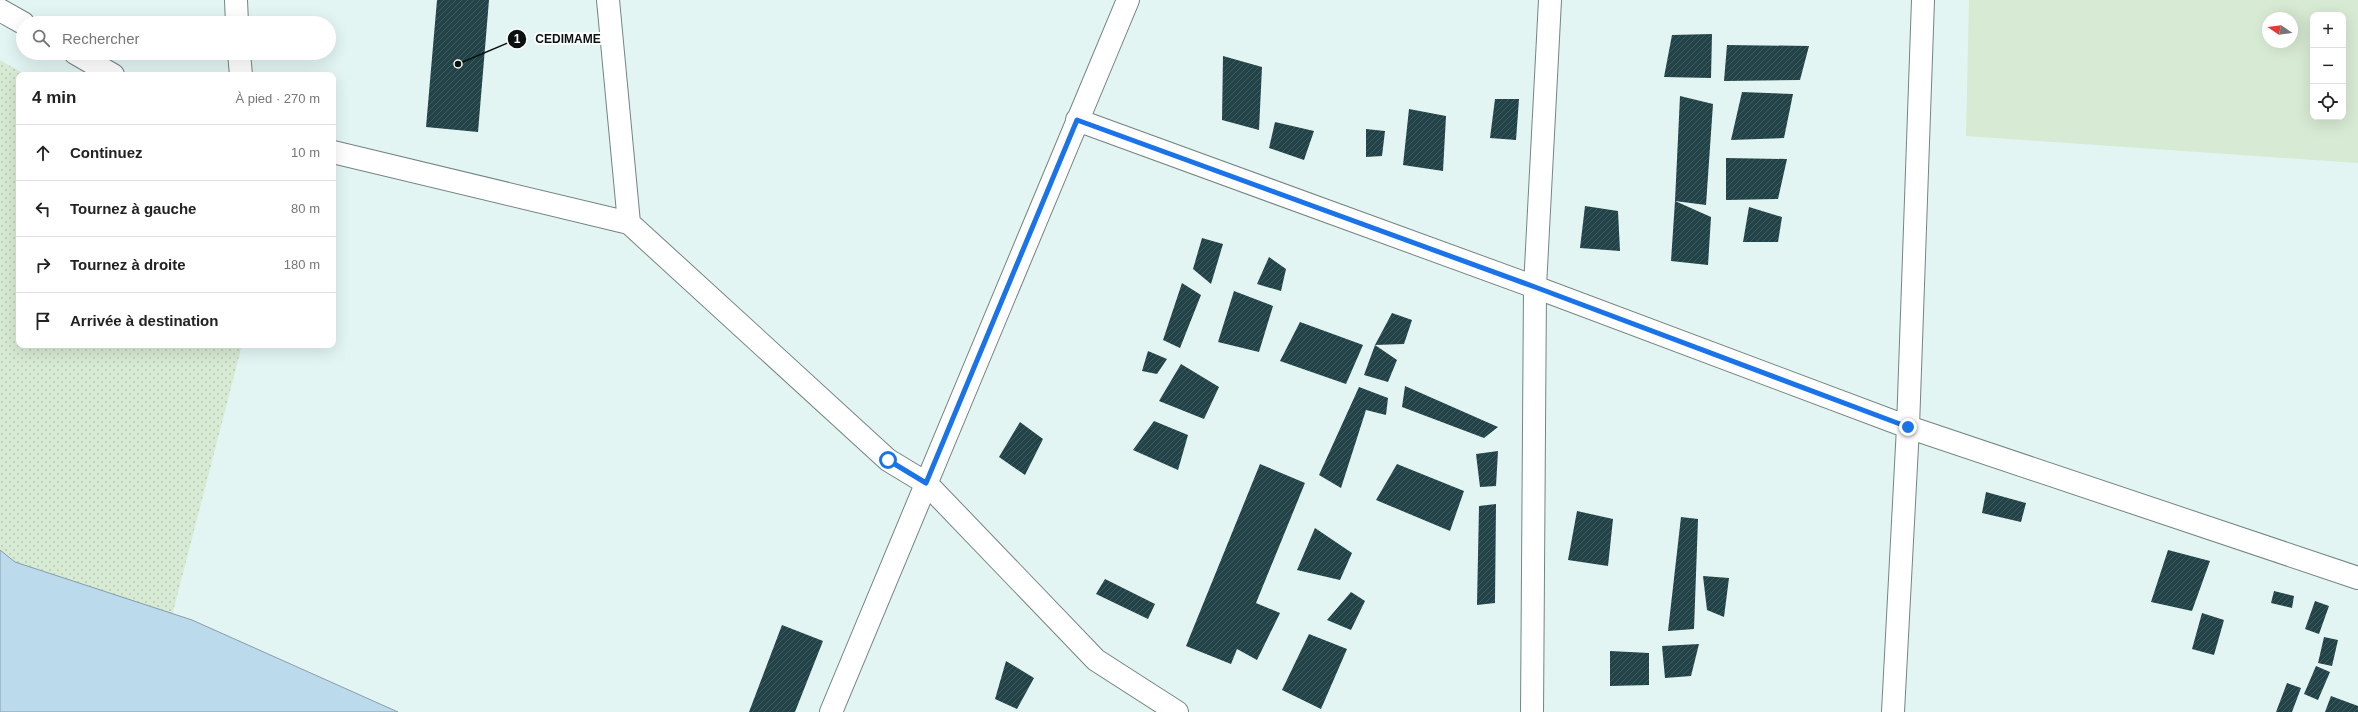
<!DOCTYPE html>
<html lang="fr">
<meta charset="utf-8">
<style>
:root{--surface:#fff;--page:#f2f2f2;--text:#222;--muted:#767676;--line:#e0e0e0}
body{margin:0;font-family:Helvetica,sans-serif;background:var(--page);color:var(--text)}
.controls{position:absolute;right:12px;top:12px;display:grid;overflow:hidden;border-radius:8px;box-shadow:0 4px 16px #0002}
.controls button{width:36px;height:36px;display:grid;place-items:center;padding:0;border:0;border-bottom:1px solid var(--line);background:var(--surface);color:var(--text);font:20px sans-serif}
.compass{position:absolute;left:2262px;top:12px;width:36px;height:36px;border-radius:50%;background:var(--surface);box-shadow:0 4px 16px #0002;rotate:283deg}
.stop{position:absolute;width:12px;height:12px;margin:-9px;border:3px solid #1a73e8;border-radius:50%;background:#fff}
.stop.end{background:#1a73e8;border-color:#fff;box-shadow:0 1px 4px #0008}
.list{margin:0;padding:0;list-style:none}
h2{display:flex;justify-content:space-between;align-items:center;height:52px;margin:0;padding:0 16px;font-size:17px}
h2 small{font-size:13px;font-weight:400;color:var(--muted)}
.list li{display:grid;grid-template-columns:26px 1fr auto;gap:12px;align-items:center;box-sizing:border-box;height:56px;padding:0 16px;border-top:1px solid var(--line)}
.list b{display:block;font-size:15px;white-space:nowrap}
.list em{font-size:13px;font-style:normal;color:var(--muted)}
.icon{flex:none;width:22px;height:22px;fill:none;stroke:currentColor;stroke-width:2;stroke-linecap:round;stroke-linejoin:round}
.map{position:relative;flex:none;width:2358px;height:712px;overflow:hidden}
.search{position:absolute;background:var(--surface);box-shadow:0 4px 16px #0002;left:16px;top:16px;width:320px;height:44px;display:flex;align-items:center;gap:10px;box-sizing:border-box;padding:0 14px;border-radius:22px;color:var(--muted);font-size:15px}
.panel{position:absolute;background:var(--surface);box-shadow:0 4px 16px #0002;left:16px;top:72px;width:320px;height:276px;border-radius:8px}
.map>svg:first-child{display:block}
.grass{fill:url(#grass-dots)}
.park{fill:#d7ead3;fill-rule:evenodd}
.water{fill:#bbdaeb;stroke:#869ea9}
.building{fill:url(#building-hatch)}
.lines{fill:none;stroke-linecap:round;stroke-linejoin:round}
.minor-casing{stroke:#748583;stroke-width:24}
.minor{stroke:#fff;stroke-width:22}
.route{stroke:#1a73e8;stroke-width:5}
.leader{fill:none;stroke:#0b1110;stroke-width:1.5}
.callout-dot{fill:#0b1110;stroke:#fbfffe;stroke-width:1.5}
.mark-label{font-size:12px;text-anchor:middle;font-weight:bold;fill:#fff}
.callout-label{font-size:12px;text-anchor:middle;font-weight:bold;fill:#0b1110;stroke:#fbfffe;stroke-width:4;stroke-linejoin:round;paint-order:stroke}
</style>
<div class="map">
<svg width="2358" height="712" viewBox="0 0 2358 712">
<defs>
<pattern id="grass-dots" width="8" height="8" patternUnits="userSpaceOnUse"><rect width="8" height="8" fill="#d7ead3"/><path d="M2 2h.1M6 6h.1" fill="none" stroke="#b7c8b4" stroke-width="1.8" stroke-linecap="round"/></pattern>
<pattern id="building-hatch" width="6" height="6" patternUnits="userSpaceOnUse"><rect width="6" height="6" fill="#224348"/><path d="M-1 1l2-2M0 6l6-6M5 7l2-2" fill="none" stroke="#405a5e"/></pattern>
</defs>
<rect width="100%" height="100%" fill="#e2f5f2"/>
<path class="grass" d="M0 60 26 75H19V345H242L168 631 0 590Z"/>
<path class="park" d="M1969 0H2358V163L1966 136ZM2313 15H2343V117H2313ZM2268 18H2292V42H2268Z"/>
<path class="water" d="M0 550 15 562 192 620 398 712H0Z"/>
<path class="building" d="M437 0H489L478 132 426 127Z
M1712 34 1711 78 1664 77 1672 35Z
M1727 45 1809 46 1800 80 1724 81Z
M1223 56 1262 67 1259 130 1222 120Z
M1742 92 1793 94 1784 138 1731 140Z
M1680 96 1713 104 1706 205 1675 201Z
M1495 99H1519L1516 140 1490 138Z
M1409 109 1446 116 1443 171 1403 165Z
M1275 122 1314 131 1304 160 1269 148Z
M1366 129 1385 131 1382 156 1366 157Z
M1726 158 1787 159 1778 199 1726 200Z
M1675 201 1711 217 1708 265 1671 261Z
M1585 206 1618 211 1620 251 1580 248Z
M1749 207 1782 217 1778 242H1743Z
M1202 238 1223 244 1211 284 1193 269Z
M1269 257 1286 269 1281 291 1257 284Z
M1182 283 1201 295 1180 348 1163 340Z
M1234 291 1273 306 1259 352 1218 342Z
M1392 313 1412 320 1404 344 1375 345Z
M1300 322 1363 345 1346 384 1280 361Z
M1375 345 1397 360 1388 382 1364 375Z
M1148 351 1167 359 1157 374 1142 371Z
M1181 364 1219 387 1204 419 1159 401Z
M1405 386 1498 427 1484 438 1402 407Z
M1359 387 1388 398 1386 415 1366 410 1341 488 1319 475Z
M1154 421 1188 435 1178 470 1133 450Z
M1020 422 1043 439 1025 475 999 457Z
M1498 451 1496 486 1480 487 1476 454Z
M1260 464 1305 483 1256 603 1280 613 1257 660 1237 649 1231 664 1186 646Z
M1397 464 1464 491 1450 531 1376 500Z
M1986 492 2026 503 2021 522 1982 513Z
M1496 504 1495 603 1477 605 1479 506Z
M1577 511 1613 519 1608 566 1568 560Z
M1681 517 1698 519 1694 629 1668 631Z
M1315 528 1352 553 1340 580 1297 570Z
M2168 550 2210 561 2192 611 2151 602Z
M1703 576 1729 578 1724 617 1707 610Z
M1105 579 1155 604 1148 619 1096 594Z
M2274 591 2294 596 2292 608 2271 603Z
M1351 592 1365 601 1351 630 1327 620Z
M2315 601 2329 606 2319 634 2305 629Z
M2202 613 2224 620 2214 655 2192 649Z
M782 625 823 641 795 712H749Z
M1309 634 1347 649 1321 709 1282 690Z
M2324 637 2338 640 2332 666 2318 663Z
M1699 644 1691 676 1665 678 1662 646Z
M1610 651 1649 653V685L1610 686Z
M1006 661 1034 678 1017 709 995 699Z
M2316 666 2330 672 2318 700 2304 694Z
M2287 683 2301 688 2292 712H2276Z
M2331 696 2358 706V712H2325Z"/>
<g class="lines">
<g class="minor-casing">
<path id="minor" d="M236 0 237 23
M608 0 629 223
M0 10 23 23
M75 53 113 75
M239 53 241 75
M1077 120 1535 287 1908 427 2358 578
M333 152 629 223 888 460 926 483 1096 660 1177 712
M831 712 1128 0
M1532 712 1535 287 1550 0
M1893 712 1908 427 1923 0"/>
</g>
<use href="#minor" class="minor"/>
</g>
<g class="lines">
<path class="route" d="M888 460 926 483 1077 120 1535 287 1908 427"/>
</g>
<path class="leader" d="M458 64L517 39"/>
<g class="callout-dot">
<circle cx="458" cy="64" r="4"/>
<circle cx="517" cy="39" r="10"/>
</g>
<g class="mark-label">
<text x="517" y="43">1</text>
</g>
<g class="callout-label">
<text x="568" y="43">CEDIMAME</text>
</g>
</svg>
<div class="controls">
<button>+</button>
<button>−</button>
<button><svg class="icon" aria-label="locate" viewBox="0 0 24 24"><circle cx="12" cy="12" r="6"/><path d="M12 2v4M12 18v4M2 12h4M18 12h4"/></svg></button>
</div>
<svg class="compass" viewBox="-18 -18 36 36"><path d="M0-13l5 13h-10z" fill="#e53935"/><path d="M0 13l5-13h-10z" fill="#767676"/></svg>
<div class="stop" style="left:888px;top:460px"></div>
<div class="stop end" style="left:1908px;top:427px"></div>
<div class="search"><svg class="icon" aria-label="search" viewBox="0 0 24 24"><circle cx="10" cy="10" r="6"/><path d="M15 15l6 6"/></svg>Rechercher</div>
<section class="panel">
<h2>4 min<small>À pied · 270 m</small></h2>
<ul class="list">
<li><svg class="icon" aria-label="ahead" viewBox="0 0 24 24"><path d="M12 20V5M6 11l6-6 6 6"/></svg><div><b>Continuez</b></div><em>10 m</em></li>
<li><svg class="icon" aria-label="left" viewBox="0 0 24 24"><path d="M17 20v-9H6M10 6l-5 5 5 5"/></svg><div><b>Tournez à gauche</b></div><em>80 m</em></li>
<li><svg class="icon" aria-label="right" viewBox="0 0 24 24"><path d="M7 20v-9h11M14 6l5 5-5 5"/></svg><div><b>Tournez à droite</b></div><em>180 m</em></li>
<li><svg class="icon" aria-label="arrive" viewBox="0 0 24 24"><path d="M6 21V4h12l-3 4 3 4H6"/></svg><div><b>Arrivée à destination</b></div></li>
</ul>
</section>
</div>
